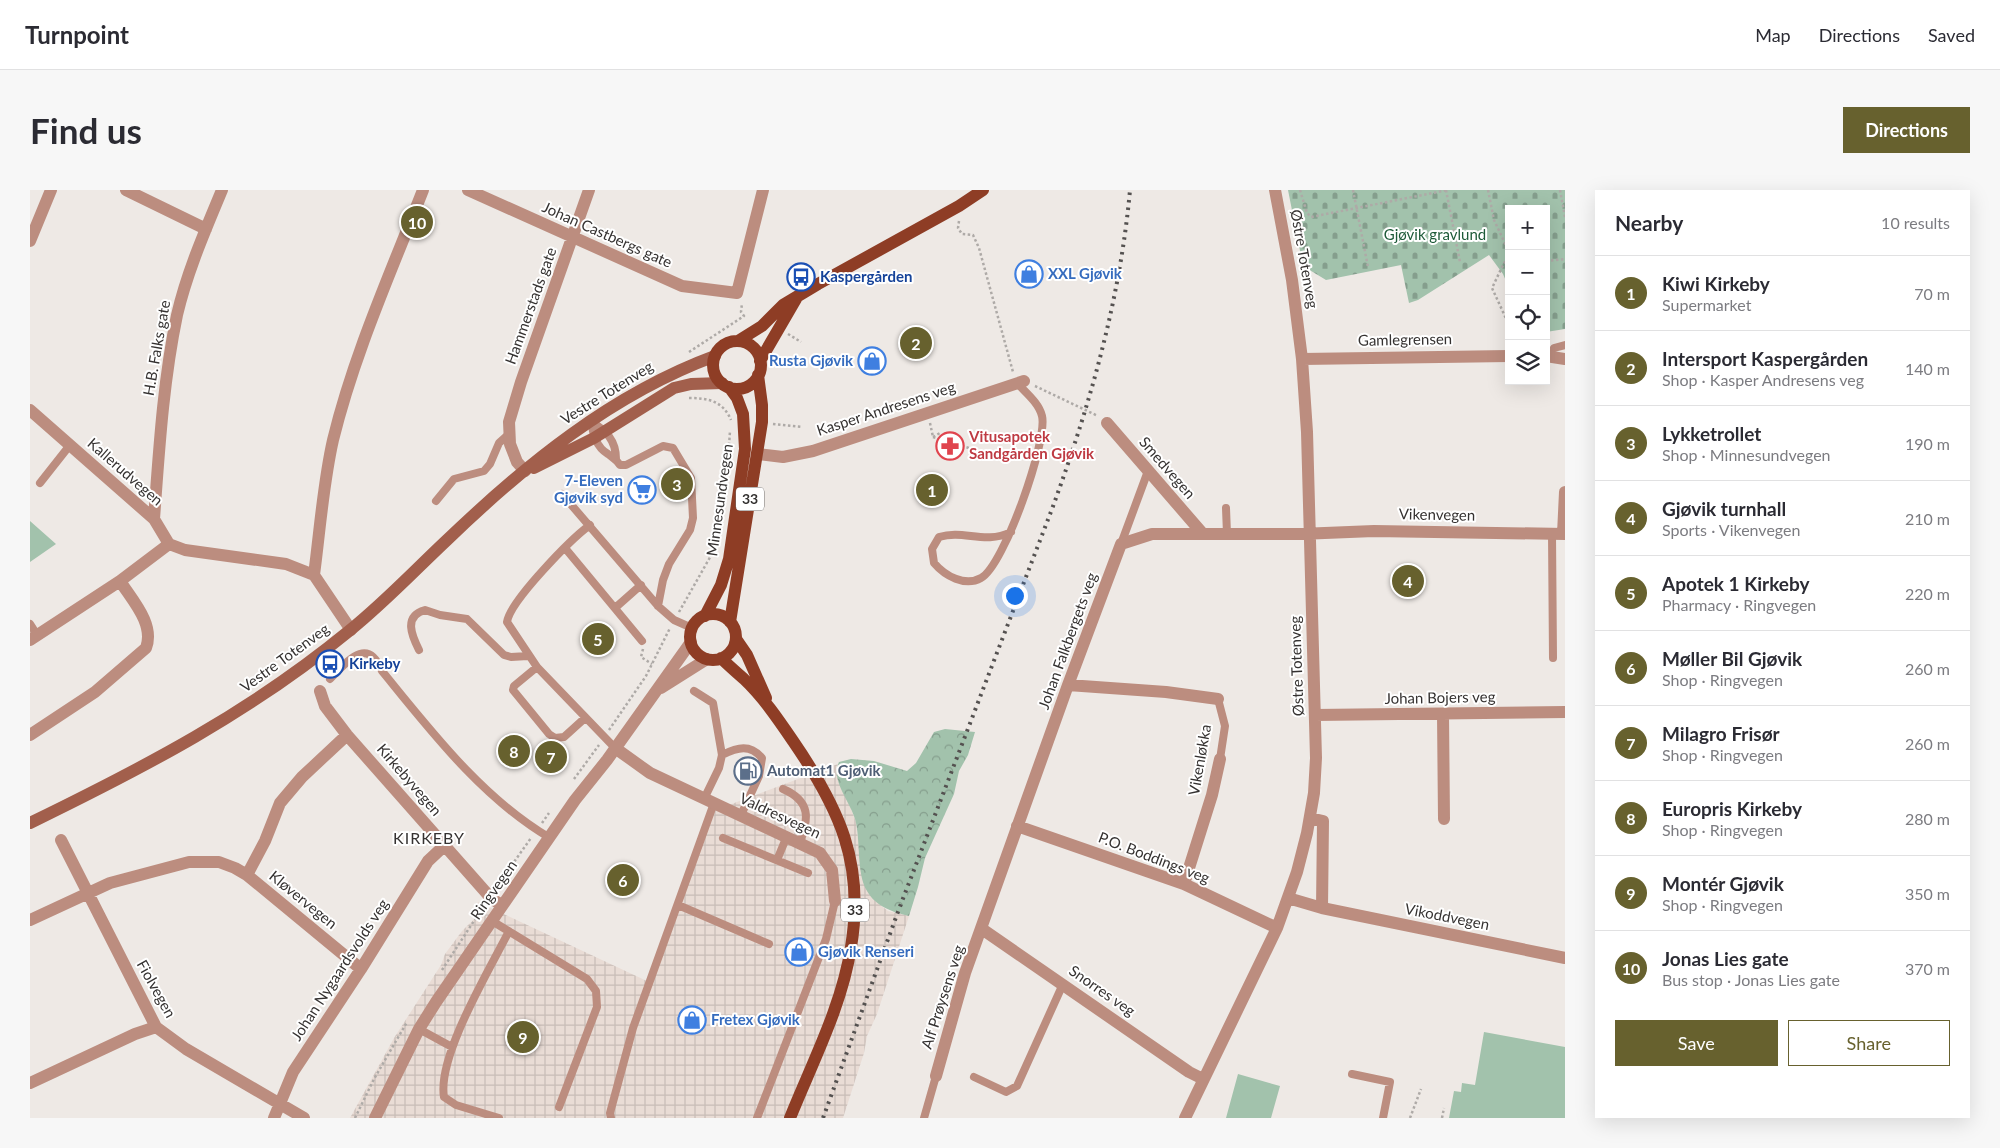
<!DOCTYPE html>
<meta charset="utf-8">
<style>
:root{--surface:#fff;--page:#f7f7f7;--text:#2b2b33;--muted:#7c7c81;--line:#e1e1e2;--accent:#67612e}
body{margin:0;font-family:Lato,sans-serif;background:var(--page);color:var(--text)}
.controls{position:absolute;right:15px;top:15px;display:grid;overflow:hidden;border-radius:0px;box-shadow:0 5px 20px #0002}
.controls button{width:45px;height:45px;display:grid;place-items:center;padding:0;border:0;border-bottom:1px solid var(--line);background:var(--surface);color:var(--text);font:25px sans-serif}
.you{position:absolute;left:984px;top:405px;width:18px;height:18px;margin:-12px;border:4px solid #fff;border-radius:50%;background:#1a73e8;box-shadow:0 0 0 8px #1a73e833}
.badge{display:grid;place-items:center;width:32px;height:32px;border-radius:50%;background:var(--accent);color:#fff;font-size:16px;font-weight:700}
.pin{position:absolute;translate:-50% -50%;border:2px solid #fff;box-shadow:0 1px 5px #0006}
.list{margin:0;padding:0;list-style:none}
h2{display:flex;justify-content:space-between;align-items:center;height:65px;margin:0;padding:0 20px;font-size:21px}
h2 small{font-size:16px;font-weight:400;color:var(--muted)}
.list li{display:grid;grid-template-columns:32px 1fr auto;gap:15px;align-items:center;box-sizing:border-box;height:75px;padding:0 20px;border-top:1px solid var(--line)}
.list b{display:block;font-size:19px;white-space:nowrap}
.list p{margin:0;font-size:16px;white-space:nowrap;color:var(--muted)}
.list em{font-size:16px;font-style:normal;color:var(--muted)}
.actions{display:flex;gap:10px;padding:15px 20px}
.actions a{flex:1;padding:11px 0;border:1px solid var(--accent);border-radius:0px;text-align:center;font-size:18px;color:var(--accent)}
.actions .main{background:var(--accent);color:#fff}
.icon{flex:none;width:28px;height:28px;fill:none;stroke:currentColor;stroke-width:2;stroke-linecap:round;stroke-linejoin:round}
.map{position:relative;flex:none;width:1535px;height:928px;overflow:hidden;border-radius:0px}
header{display:flex;align-items:center;gap:30px;box-sizing:border-box;height:70px;padding:0 25px;background:var(--surface);border-bottom:1px solid var(--line)}
header strong{font-size:24px}
nav{display:flex;gap:28px;margin-inline-start:auto;font-size:18px}
.intro{display:flex;align-items:center;justify-content:space-between;box-sizing:border-box;height:120px;padding:0 30px}
h1{margin:0;font-size:35px}
.button{padding:12px 22px;border-radius:0px;background:var(--accent);color:#fff;font-size:18px;font-weight:700}
main{display:flex;gap:30px;padding:0 30px}
aside{flex:1;background:var(--surface);border-radius:0px;box-shadow:0 5px 20px #0002}
.map>svg:first-child{display:block}
.industrial{fill:url(#industrial-grid)}
.green{fill:#a2c2ac}
.forest{fill:url(#forest-crowns)}
.cemetery{fill:url(#cemetery-stones)}
.lines{fill:none;stroke-linecap:round;stroke-linejoin:round}
.path{stroke:#aeaaa7;stroke-width:2.5;stroke-dasharray:2.5 2.5;stroke-linecap:butt}
.service{stroke:#bc8d7f;stroke-width:8}
.minor{stroke:#bc8d7f;stroke-width:12}
.secondary{stroke:#a25f4c;stroke-width:12}
.primary{stroke:#8e3d25;stroke-width:12}
.rail{stroke:#545150;stroke-width:4;stroke-dasharray:2.5 5;stroke-linecap:butt}
.labels{text-anchor:middle;stroke-width:4;stroke-linejoin:round;paint-order:stroke}
.shield{fill:#fff;stroke:#72706f;stroke-width:1}
.shield-label{font-size:14px;font-weight:bold;fill:#353231}
.street-label{font-size:15px;fill:#353231;stroke:#fff}
.park-label{font-size:15px;fill:#1d5a38;stroke:#fff}
.shop-label{font-size:15px;font-weight:bold;fill:#366cbe;stroke:#fff;text-anchor:start}
.transit-label{font-size:15px;font-weight:bold;fill:#164399;stroke:#fff;text-anchor:start}
.health-label{font-size:15px;font-weight:bold;fill:#be3a42;stroke:#fff;text-anchor:start}
.service-label{font-size:15px;font-weight:bold;fill:#4e5e75;stroke:#fff;text-anchor:start}
.neighbourhood-label{font-size:16px;letter-spacing:1px;fill:#353231;stroke:#fff}
</style>
<header>
<strong>Turnpoint</strong>
<nav><a>Map</a><a>Directions</a><a>Saved</a></nav>
</header>
<div class="intro"><h1>Find us</h1><a class="button">Directions</a></div>
<main>
<div class="map">
<svg width="1535" height="928" viewBox="0 0 1535 928">
<defs>
<pattern id="industrial-grid" width="8" height="8" patternUnits="userSpaceOnUse" patternTransform="scale(1.25)"><rect width="8" height="8" fill="#e9dcd5"/><path d="M0 4h8M4 0v8" fill="none" stroke="#c8bdb7"/></pattern>
<pattern id="forest-crowns" width="20" height="18" patternUnits="userSpaceOnUse" patternTransform="scale(1.25)"><rect width="20" height="18" fill="#a2c2ac"/><path d="M2 6a3 3 0 1 1 6 0M12 15a3 3 0 1 1 6 0" fill="none" stroke="#859e8d"/></pattern>
<pattern id="cemetery-stones" width="16" height="16" patternUnits="userSpaceOnUse" patternTransform="scale(1.25)"><rect width="16" height="16" fill="#a2c2ac"/><path d="M2 7V4a2 2 0 0 1 4 0v3zM10 15v-3a2 2 0 0 1 4 0v3z" fill="#859e8d"/></pattern>
</defs>
<rect width="100%" height="100%" fill="#eee9e5"/>
<path class="industrial" d="M808 574 806 578 826 632 833 690 849 714 858 721 879 726 847 824 837 846 834 863 813 928H320L364 848 411 775 415 764 432 741 445 728 448 712 619 792 683 621Z"/>
<path class="green" d="M0 331 26 354 0 372Z
M1454 842 1535 857V928H1419L1424 901 1431 902 1432 893 1445 895Z
M1208 884 1250 896 1241 928H1196Z"/>
<path class="forest" d="M915 539 945 542 938 565 929 581 924 604 895 668 888 697 879 726C863 722 846 717 837 701 826 683 831 650 825 629 820 611 800 590 809 572L821 569 844 571 877 581 886 573 904 542Z"/>
<path class="cemetery" d="M1258 0H1535V139L1516 142V19H1479V98L1473 84 1459 65 1388 110 1379 113 1371 75 1296 90 1273 76Z"/>
<g class="lines">
<path class="path" d="M1270 0 1277 23 1281 27 1418 0
M1323 0 1338 77
M1416 0 1430 72
M1458 0 1464 30 1479 62
M1530 0 1535 27
M929 31 928 38 932 44 943 45 949 58 983 182
M1479 68 1474 73 1462 98 1479 135
M1516 71 1535 69
M758 144 771 152
M659 162 714 126 711 122 712 113
M1005 196 1068 226
M659 208C678 208 693 211 701 230
M900 233 903 247
M743 234 772 237
M903 247 942 259
M903 247 910 243
M697 285 700 241
M649 422 683 362 689 345
M613 459 611 467 622 474
M579 540 616 486 640 438
M544 589 569 555
M512 633 519 623
M467 696 501 648
M412 780 453 717
M325 928 344 889 377 832
M1380 928 1391 899
M1412 928 1414 918"/>
<path class="service" d="M1520 166 1524 158 1535 155
M561 231C563 244 566 257 578 264 583 268 586 269 590 275H596L633 256 643 258 661 288 663 328 660 340 639 374 633 390 628 416
M561 231C576 241 586 250 586 269
M10 293 40 255
M532 304 628 416 644 430 662 438
M406 311 424 289 454 281 460 274 469 253 479 244
M1196 318 1197 344
M560 335C541 349 480 411 477 432L507 477 585 558
M981 342C954 355 934 339 909 347L902 359 904 373C915 386 935 397 951 388 974 376 1018 250 1012 226 1009 213 996 203 987 193
M1522 344 1523 468
M1091 354 1118 281
M535 358 612 451
M585 418 611 395
M0 434 7 445
M389 460C382 446 373 426 395 420L410 425 437 429 474 465 481 467 498 466
M507 477 484 496 483 500 519 544 525 548 534 547 555 528
M300 489C317 472 337 445 352 481 401 541 452 608 520 648
M664 501 683 513 692 565 689 578 674 609
M1188 509 1195 536 1190 569
M692 565C708 557 720 554 732 568L729 586 711 625
M753 599C781 611 779 629 770 652
M693 648 778 683
M747 670 757 646
M648 715 739 754
M462 731 557 789 566 801 567 817 529 917
M389 839 422 857
M1322 884 1360 892 1353 928
M944 887 976 902 987 896 1033 794
M469 928 426 915 414 907C407 866 460 779 479 741
M581 928 580 923 603 838 684 613
M727 928 796 749 805 711
M894 928 906 886"/>
<path class="minor" d="M96 0 176 39
M438 0 652 96 707 103 733 0
M0 51 21 0
M1516 166 1535 169
M1272 169 1479 166
M0 220 124 329 139 354 155 360 256 374 284 385
M1077 233 1173 344
M727 264 753 267 783 261 994 191
M495 281 487 272 480 254 479 232 491 192 559 0
M124 329C129 261 133 192 147 125 157 82 175 41 192 0
M1533 344 1535 302
M321 440 284 385C290 340 293 294 303 250 324 164 361 82 393 0
M0 450 90 391
M1038 495 1136 502 1188 509
M631 498 677 469
M290 501 295 516 317 545 460 707 472 716
M1413 524 1414 629
M1285 525 1535 522
M0 545 65 502 116 458C125 434 102 410 90 391L139 354
M585 558 620 583 790 663 802 680 805 711
M987 636 1154 694 1247 738
M31 650 126 837 156 859 274 928
M217 685 331 779
M1154 694 1182 605 1190 569
M1258 708 1292 718 1293 631 1280 628
M1292 718 1535 768
M0 730 80 693 159 672H189L205 678 217 685 235 651 250 613 272 587 317 545
M952 739 1159 882 1173 889
M906 886 935 783 1038 495 1091 354 1122 344H1270L1344 341 1535 344
M0 893 105 844 126 837
M244 928 263 882 331 779 398 671 414 656
M345 928 389 839 406 812 545 610 577 570 661 452
M1155 928 1247 738 1267 682 1277 643 1284 603 1286 568 1277 242 1272 169 1262 90 1245 0"/>
<path class="secondary" d="M504 278 564 248 644 198 661 194 692 193
M0 633C115 577 219 523 319 441 354 413 385 380 417 350 495 275 582 204 685 166"/>
<path class="primary" d="M708 151 732 136 753 115 788 94 929 16 953 0
M683 175a24 24 0 1 1 48 0a24 24 0 1 1-48 0Z
M730 171 766 109
M660 447a23 23 0 1 1 46 0a23 23 0 1 1-46 0Z
M675 426 691 395 699 369 715 259 713 224 707 208 699 197
M700 432 732 232V215L728 185
M706 449 717 465 736 508
M691 468C698 475 706 482 714 489 733 507 748 529 763 551 809 618 835 673 821 757 812 816 782 873 760 928"/>
<path class="rail" d="M793 928 869 719 1022 319C1060 215 1090 110 1100 0"/>
</g>
<defs>
<g id="shop-ring" transform="scale(1.4375)"><circle r="9.5" fill="#fff" stroke="#3f7fe0" stroke-width="1.5"/><path d="M-5-2.5h2.3a2.7 3.5 0 0 1 5.4 0H5L5.5 6h-11ZM-1.5-2.5h3a1.5 2.3 0 0 0-3 0Z" fill="#3f7fe0"/></g>
<g id="bus-ring" transform="scale(1.4375)"><circle r="9.5" fill="#fff" stroke="#1a4fb4" stroke-width="1.5"/><path d="M-5-6H5V4H4V6H2V4H-2V6H-4V4H-5ZM-3.5-4V0h7V-4ZM-3.5 1.2v1.5H-2V1.2ZM2 1.2v1.5H3.5V1.2Z" fill="#1a4fb4"/></g>
<g id="pharmacy-ring" transform="scale(1.4375)"><circle r="9.5" fill="#fff" stroke="#e0444e" stroke-width="1.5"/><path d="M-2-6h4v4h4v4h-4v4h-4v-4h-4v-4h4Z" fill="#e0444e"/></g>
<g id="supermarket-ring" transform="scale(1.4375)"><circle r="9.5" fill="#fff" stroke="#3f7fe0" stroke-width="1.5"/><path d="M-6-5.5h2.5l.6 2H6L4.5 2H-2.5L-4.4-4H-6ZM-1.5 3.2a1.3 1.3 0 1 0 .1 0ZM3 3.2a1.3 1.3 0 1 0 .1 0Z" fill="#3f7fe0"/></g>
<g id="fuel-ring" transform="scale(1.4375)"><circle r="9.5" fill="#fff" stroke="#5c6f8a" stroke-width="1.5"/><path d="M-5.5-6h7V0h2V4h1.3V-2.5L3-4.5l.8-.8L6-3V5H2.5V1h-1V6h-7ZM-4.2-4.7v3.2H.2V-4.7Z" fill="#5c6f8a"/></g>
</defs>
<g fill-rule="evenodd">
<use href="#shop-ring" x="999" y="84"/>
<use href="#bus-ring" x="771" y="87"/>
<use href="#shop-ring" x="842" y="171"/>
<use href="#pharmacy-ring" x="920" y="256"/>
<use href="#supermarket-ring" x="612" y="300"/>
<use href="#bus-ring" x="300" y="474"/>
<use href="#fuel-ring" x="718" y="581"/>
<use href="#shop-ring" x="769" y="762"/>
<use href="#shop-ring" x="662" y="830"/>
</g>
<g class="labels">
<g class="shield">
<rect x="706" y="297.5" width="28" height="23" rx="4"/>
<rect x="811" y="708.5" width="28" height="23" rx="4"/>
</g>
<g class="shield-label">
<text x="720" y="314">33</text>
<text x="825" y="725">33</text>
</g>
<g class="street-label">
<text transform="translate(577 45) rotate(24)" y="5">Johan Castbergs gate</text>
<text transform="translate(1274 69) rotate(80)" y="5">Østre Totenveg</text>
<text transform="translate(501 116) rotate(-70)" y="5">Hammerstads gate</text>
<text transform="translate(1375 150) rotate(-1)" y="5">Gamlegrensen</text>
<text transform="translate(127 158) rotate(-80)" y="5">H.B. Falks gate</text>
<text transform="translate(577 203) rotate(-32)" y="5">Vestre Totenveg</text>
<text transform="translate(856 219) rotate(-18)" y="5">Kasper Andresens veg</text>
<text transform="translate(1137 278) rotate(49)" y="5">Smedvegen</text>
<text transform="translate(95 282) rotate(41)" y="5">Kallerudvegen</text>
<text transform="translate(690 310) rotate(-82)" y="5">Minnesundvegen</text>
<text transform="translate(1407 325) rotate(1)" y="5">Vikenvegen</text>
<text transform="translate(1038 451) rotate(-70)" y="5">Johan Falkbergets veg</text>
<text transform="translate(255 468) rotate(-36)" y="5">Vestre Totenveg</text>
<text transform="translate(1267 476) rotate(-92)" y="5">Østre Totenveg</text>
<text transform="translate(1410 508) rotate(-1)" y="5">Johan Bojers veg</text>
<text transform="translate(1170 570) rotate(-80)" y="5">Vikenløkka</text>
<text transform="translate(379 590) rotate(49)" y="5">Kirkebyvegen</text>
<text transform="translate(750 626) rotate(25)" y="5">Valdresvegen</text>
<text transform="translate(1124 668) rotate(21)" y="5">P.O. Boddings veg</text>
<text transform="translate(464 700) rotate(-55)" y="5">Ringvegen</text>
<text transform="translate(273 710) rotate(39)" y="5">Kløvervegen</text>
<text transform="translate(1417 727) rotate(11)" y="5">Vikoddvegen</text>
<text transform="translate(310 780) rotate(-57)" y="5">Johan Nygaardsvolds veg</text>
<text transform="translate(126 799) rotate(61)" y="5">Fiolvegen</text>
<text transform="translate(1072 801) rotate(35)" y="5">Snorres veg</text>
<text transform="translate(913 807) rotate(-72)" y="5">Alf Prøysens veg</text>
</g>
<g class="park-label">
<text x="1405" y="50">Gjøvik gravlund</text>
</g>
<g class="shop-label">
<text x="1018" y="89">XXL Gjøvik</text>
<text x="823" y="176" text-anchor="end">Rusta Gjøvik</text>
<text x="593" y="296" text-anchor="end">7-Eleven<tspan x="593" dy="17">Gjøvik syd</tspan></text>
<text x="788" y="767">Gjøvik Renseri</text>
<text x="681" y="835">Fretex Gjøvik</text>
</g>
<g class="transit-label">
<text x="790" y="92">Kaspergården</text>
<text x="319" y="479">Kirkeby</text>
</g>
<g class="health-label">
<text x="939" y="252">Vitusapotek<tspan x="939" dy="17">Sandgården Gjøvik</tspan></text>
</g>
<g class="service-label">
<text x="737" y="586">Automat1 Gjøvik</text>
</g>
<g class="neighbourhood-label">
<text x="399" y="654">KIRKEBY</text>
</g>
</g>
</svg>
<div class="controls">
<button>+</button>
<button>−</button>
<button><svg class="icon" aria-label="locate" viewBox="0 0 24 24"><circle cx="12" cy="12" r="6"/><path d="M12 2v4M12 18v4M2 12h4M18 12h4"/></svg></button>
<button><svg class="icon" aria-label="layers" viewBox="0 0 24 24"><path d="M12 4l9 5-9 5-9-5zM3 14l9 5 9-5"/></svg></button>
</div>
<div class="you"></div>
<div class="pin badge" style="left:902px;top:300px">1</div>
<div class="pin badge" style="left:886px;top:153px">2</div>
<div class="pin badge" style="left:647px;top:294px">3</div>
<div class="pin badge" style="left:1378px;top:391px">4</div>
<div class="pin badge" style="left:568px;top:449px">5</div>
<div class="pin badge" style="left:593px;top:690px">6</div>
<div class="pin badge" style="left:521px;top:567px">7</div>
<div class="pin badge" style="left:484px;top:561px">8</div>
<div class="pin badge" style="left:493px;top:847px">9</div>
<div class="pin badge" style="left:387px;top:32px">10</div>
</div>
<aside>
<h2>Nearby<small>10 results</small></h2>
<ul class="list">
<li><span class="badge">1</span><div><b>Kiwi Kirkeby</b><p>Supermarket</p></div><em>70 m</em></li>
<li><span class="badge">2</span><div><b>Intersport Kaspergården</b><p>Shop · Kasper Andresens veg</p></div><em>140 m</em></li>
<li><span class="badge">3</span><div><b>Lykketrollet</b><p>Shop · Minnesundvegen</p></div><em>190 m</em></li>
<li><span class="badge">4</span><div><b>Gjøvik turnhall</b><p>Sports · Vikenvegen</p></div><em>210 m</em></li>
<li><span class="badge">5</span><div><b>Apotek 1 Kirkeby</b><p>Pharmacy · Ringvegen</p></div><em>220 m</em></li>
<li><span class="badge">6</span><div><b>Møller Bil Gjøvik</b><p>Shop · Ringvegen</p></div><em>260 m</em></li>
<li><span class="badge">7</span><div><b>Milagro Frisør</b><p>Shop · Ringvegen</p></div><em>260 m</em></li>
<li><span class="badge">8</span><div><b>Europris Kirkeby</b><p>Shop · Ringvegen</p></div><em>280 m</em></li>
<li><span class="badge">9</span><div><b>Montér Gjøvik</b><p>Shop · Ringvegen</p></div><em>350 m</em></li>
<li><span class="badge">10</span><div><b>Jonas Lies gate</b><p>Bus stop · Jonas Lies gate</p></div><em>370 m</em></li>
</ul>
<div class="actions"><a class="main">Save</a><a>Share</a></div>
</aside>
</main>
